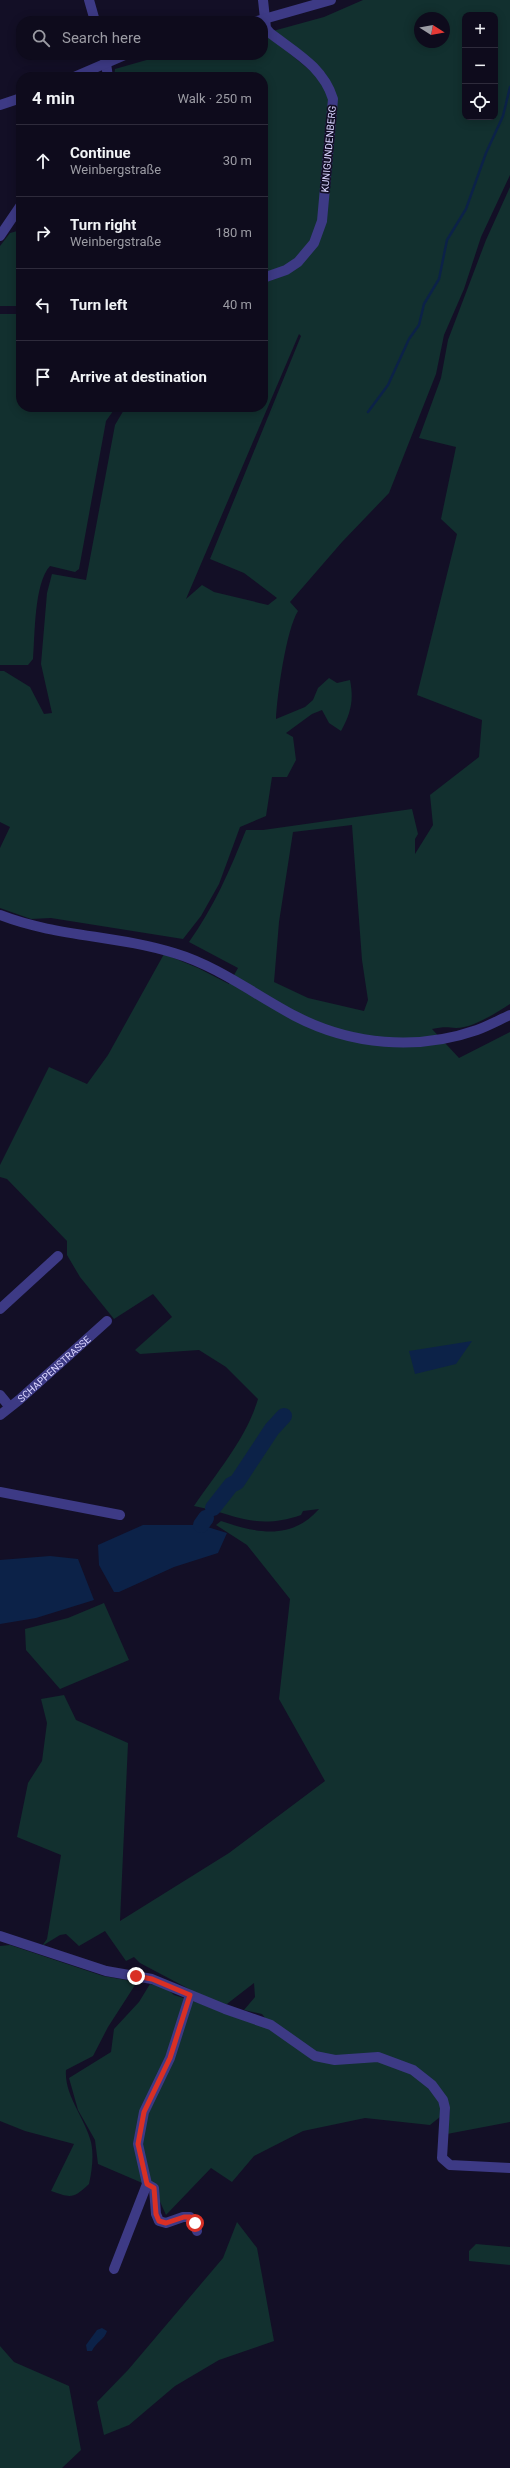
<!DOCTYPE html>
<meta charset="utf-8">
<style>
:root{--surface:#0e0b1c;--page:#171425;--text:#f1f3f6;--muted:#9b9ba3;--line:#2e2b3b}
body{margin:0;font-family:Roboto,sans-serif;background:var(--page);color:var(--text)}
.controls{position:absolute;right:12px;top:12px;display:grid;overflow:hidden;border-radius:8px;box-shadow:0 2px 10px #0003}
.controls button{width:36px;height:36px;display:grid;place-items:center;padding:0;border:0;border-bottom:1px solid var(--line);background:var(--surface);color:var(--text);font:20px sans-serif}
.compass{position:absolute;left:414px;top:12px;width:36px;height:36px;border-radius:50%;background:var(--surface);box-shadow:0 2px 10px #0003;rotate:101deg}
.stop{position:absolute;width:12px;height:12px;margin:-9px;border:3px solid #d93025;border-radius:50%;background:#fff}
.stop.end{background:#d93025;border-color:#fff;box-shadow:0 1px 4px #0008}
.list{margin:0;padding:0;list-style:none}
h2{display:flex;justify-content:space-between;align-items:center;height:52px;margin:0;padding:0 16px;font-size:17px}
h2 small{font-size:13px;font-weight:400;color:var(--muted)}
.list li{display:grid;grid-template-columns:26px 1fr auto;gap:12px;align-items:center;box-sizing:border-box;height:72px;padding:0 16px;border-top:1px solid var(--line)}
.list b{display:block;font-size:15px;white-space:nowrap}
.list p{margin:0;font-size:13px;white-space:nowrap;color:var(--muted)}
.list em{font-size:13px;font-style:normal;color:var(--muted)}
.icon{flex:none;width:22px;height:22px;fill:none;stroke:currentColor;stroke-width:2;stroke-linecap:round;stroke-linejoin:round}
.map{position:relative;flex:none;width:510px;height:2468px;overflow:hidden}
.search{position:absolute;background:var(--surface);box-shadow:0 2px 10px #0003;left:16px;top:16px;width:252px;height:44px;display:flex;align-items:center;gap:10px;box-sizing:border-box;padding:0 14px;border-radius:16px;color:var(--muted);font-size:15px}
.panel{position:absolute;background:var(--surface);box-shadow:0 2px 10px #0003;left:16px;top:72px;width:252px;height:340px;border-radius:16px}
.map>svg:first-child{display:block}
.green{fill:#12302f;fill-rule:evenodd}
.water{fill:#0c2248}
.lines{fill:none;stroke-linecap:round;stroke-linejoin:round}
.stream{stroke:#0c2248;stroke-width:2.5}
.river{stroke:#0c2248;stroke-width:16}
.minor{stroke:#3d3a85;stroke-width:10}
.route{stroke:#d93025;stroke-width:5}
.labels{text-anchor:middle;stroke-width:3.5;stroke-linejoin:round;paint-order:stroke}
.street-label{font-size:10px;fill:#d9d4ff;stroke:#130f26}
</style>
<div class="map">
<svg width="510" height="2468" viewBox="0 0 510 2468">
<rect width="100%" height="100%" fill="#130f26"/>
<path class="green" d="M363 0H510V175L481 237 464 289 444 335 436 374 389 493 342 542 290 602 298 611C286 630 277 696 276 719L305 707 313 700 318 688 329 678 337 683 350 680C354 700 351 713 341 731L329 723 322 710 312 714 286 733 293 737 296 760 287 777H272L266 816 240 827 219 884 201 916 183 939 51 918 31 919 0 908V848L10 827 0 822V671H4L30 687 44 714 52 713 41 664 47 593 52 574 86 580 115 425 125 408 263 407V282L315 245 336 95 325 73 273 31 324 17ZM465 15H495V117H465ZM420 18H444V42H420ZM299 334 301 336 210 559 244 573 277 598 268 605 214 592 202 585 186 599Z
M265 33 324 82 330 98 319 218 312 238 302 252 286 267 263 273V77H114L115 69 164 55H263Z
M510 187V1004C496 1013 473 1028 456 1028 446 1027 442 1027 432 1029L459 1058 510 1032V2122L447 2134 450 2109 430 2125 365 2118 303 2131 254 2156 232 2182 211 2168 166 2215 154 2188 98 2164 95 2140 78 2110 69 2078 111 2052 114 2029 139 2002 150 1984 166 1988 174 1995 272 2027 262 2014 244 2010 255 1997 254 1983 223 2007 140 1963 134 1957 126 1961 105 1931 79 1946 66 1934 60 1935 42 1946 47 1939 61 1855 17 1837 28 1783 42 1761 47 1723 41 1699 64 1695 76 1720 128 1743 120 1921 229 1853 325 1781 279 1699 290 1599 247 1545 216 1525 221 1521C256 1533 291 1541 319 1509L303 1511 301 1515C255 1531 236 1514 194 1506 217 1472 246 1439 258 1399L226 1367 199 1350 140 1354 135 1350 172 1317 153 1294 114 1319 80 1277 67 1255V1241L7 1179 0 1177V1165L49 1067 87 1084 108 1055 164 954 198 968 229 984 238 968 189 942C214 907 230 870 246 830H263L412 809 418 834 415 839V854L433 825 430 795 479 757 482 720 417 695 457 534 441 519 456 447 419 438 441 378 448 340 486 240ZM352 825 362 960 368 1000 364 1011 308 998 274 982 279 922 293 832Z
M21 230V306H0V246L10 233Z
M0 314H21V407H116L106 421 79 569 75 572 50 566C34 583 35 636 33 659L28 665H0Z
M104 1603 129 1660 60 1689 26 1650 25 1629 68 1618Z
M10 1945 103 1976 137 1982 108 2027 93 2056 66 2070C64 2095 85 2118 91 2142 94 2156 92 2170 89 2184 73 2199 71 2198 51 2191L74 2144 25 2131 0 2121V1946Z
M237 2222 257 2248 274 2341 219 2360 175 2386 129 2425 104 2435 97 2402 128 2370 223 2258Z
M476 2244 510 2247V2265L469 2261V2251Z
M0 2346 14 2362 69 2386 81 2450 62 2468H0Z"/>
<path class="water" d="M472 1341 456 1364 415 1374 409 1351Z
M143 1525H201L227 1533 218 1553 174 1567 119 1592H114L99 1565 98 1545Z
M50 1556 78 1559 94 1600 36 1618 0 1624V1560Z
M102 2328 107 2331C105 2339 95 2343 92 2351H87L86 2345 97 2330Z"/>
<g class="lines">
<path class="stream" d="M368 412 388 385 409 339 419 325 424 304 439 279 447 240 466 209 486 153 503 116 510 87"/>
<path class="river" d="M213 1508 231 1485 237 1482 272 1429 284 1416
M201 1525 206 1518"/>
<g class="minor">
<path d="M89 0 95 21"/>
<path d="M263 0 266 28 270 33C296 53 323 67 333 99L322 221 314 243 298 262 286 270 263 278"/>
<path d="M257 21 331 0"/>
<path d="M105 57 108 77"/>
<path d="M74 77 125 55"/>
<path d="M0 105 21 98"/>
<path d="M0 236 21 205"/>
<path d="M0 915C56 937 117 935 174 953 218 966 255 995 295 1016 351 1045 417 1051 477 1030 488 1026 499 1020 510 1015"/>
<path d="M0 1309 58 1256"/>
<path d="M0 1395 9 1406"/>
<path id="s1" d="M0 1415 19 1400 107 1321"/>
<path d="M0 1492 120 1515"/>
<path d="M0 1936 106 1971 152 1979 225 2009 271 2025 315 2056 335 2060 378 2057 413 2070 432 2085 443 2100 445 2108 442 2158 450 2165 510 2168"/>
<path d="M190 1995 170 2058 144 2112 138 2144 147 2184 154 2188 156 2214 159 2221 166 2223 183 2217H190L195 2223 197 2231"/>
<path d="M114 2269 147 2184"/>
</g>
</g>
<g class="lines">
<path class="route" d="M136 1976 152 1979 190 1995 170 2058 144 2112 138 2144 147 2184 154 2188 156 2214 159 2221 166 2223 184 2217H190L195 2223"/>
</g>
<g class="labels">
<g class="street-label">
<text transform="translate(328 149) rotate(-85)" y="4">KUNIGUNDENBERG</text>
<text dy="4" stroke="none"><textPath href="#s1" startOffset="71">SCHAPPENSTRASSE</textPath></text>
</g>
</g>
</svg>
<div class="controls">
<button>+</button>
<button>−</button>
<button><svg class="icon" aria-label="locate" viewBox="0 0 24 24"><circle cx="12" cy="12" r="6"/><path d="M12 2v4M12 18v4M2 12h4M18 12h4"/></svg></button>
</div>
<svg class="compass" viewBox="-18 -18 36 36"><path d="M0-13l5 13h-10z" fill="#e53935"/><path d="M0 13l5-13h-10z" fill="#9b9ba3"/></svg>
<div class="stop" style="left:195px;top:2223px"></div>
<div class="stop end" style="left:136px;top:1976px"></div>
<div class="search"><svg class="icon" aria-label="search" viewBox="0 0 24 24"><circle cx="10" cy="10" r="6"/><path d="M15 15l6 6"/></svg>Search here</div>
<section class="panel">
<h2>4 min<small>Walk · 250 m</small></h2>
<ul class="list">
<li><svg class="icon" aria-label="ahead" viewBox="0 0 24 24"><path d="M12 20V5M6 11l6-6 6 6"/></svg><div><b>Continue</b><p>Weinbergstraße</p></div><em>30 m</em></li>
<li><svg class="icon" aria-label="right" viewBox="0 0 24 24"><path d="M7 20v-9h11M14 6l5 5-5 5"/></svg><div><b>Turn right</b><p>Weinbergstraße</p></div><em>180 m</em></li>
<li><svg class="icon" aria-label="left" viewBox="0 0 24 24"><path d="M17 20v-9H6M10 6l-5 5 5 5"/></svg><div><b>Turn left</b></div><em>40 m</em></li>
<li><svg class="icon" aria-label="arrive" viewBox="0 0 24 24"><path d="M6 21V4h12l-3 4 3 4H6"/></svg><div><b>Arrive at destination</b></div></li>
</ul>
</section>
</div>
